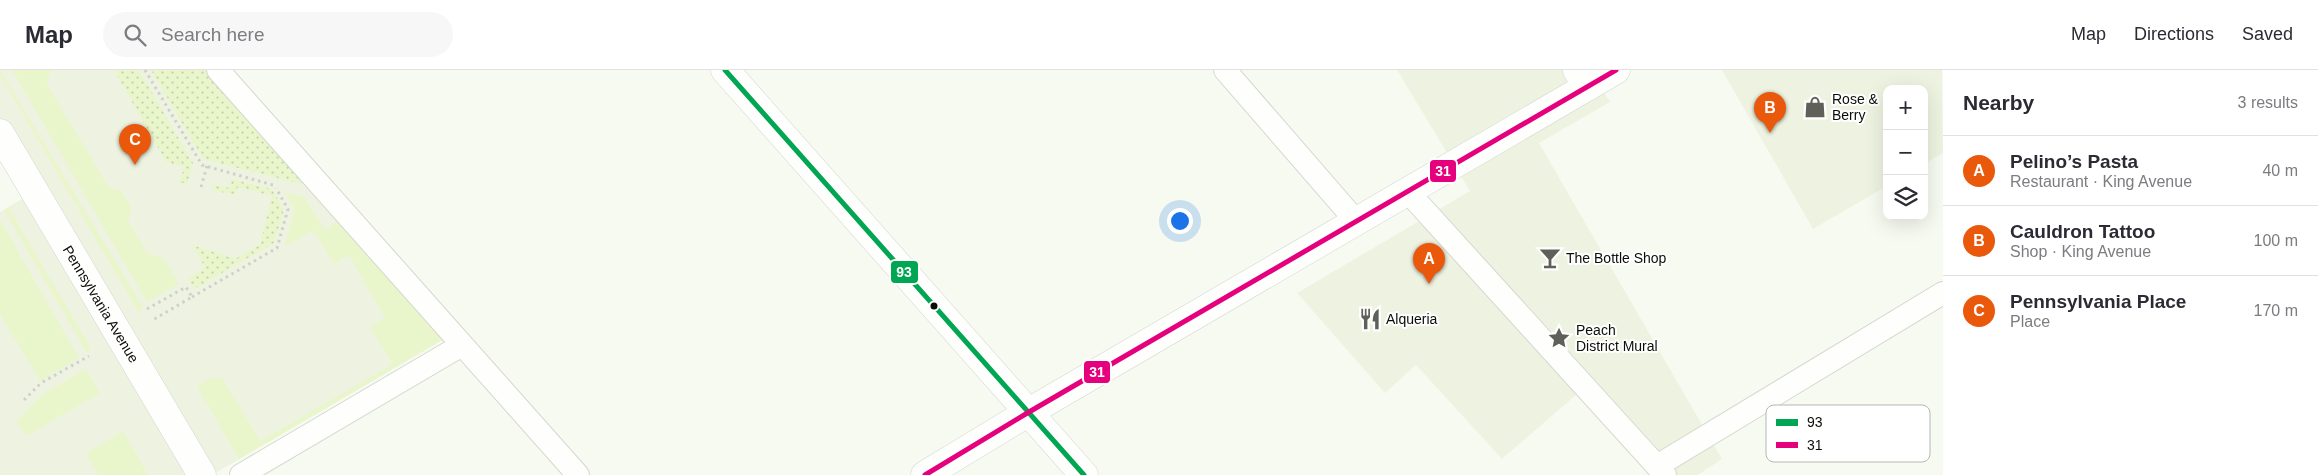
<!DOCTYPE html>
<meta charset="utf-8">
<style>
:root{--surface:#fff;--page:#f7f7f7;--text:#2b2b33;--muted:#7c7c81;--line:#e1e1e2;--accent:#ea580c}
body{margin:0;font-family:Helvetica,sans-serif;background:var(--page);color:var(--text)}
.controls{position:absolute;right:15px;top:15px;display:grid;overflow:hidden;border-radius:10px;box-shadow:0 5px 20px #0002}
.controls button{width:45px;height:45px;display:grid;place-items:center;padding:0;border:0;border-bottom:1px solid var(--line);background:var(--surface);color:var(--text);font:25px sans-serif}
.you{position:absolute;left:1179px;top:150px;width:18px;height:18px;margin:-12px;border:4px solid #fff;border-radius:50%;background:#1a73e8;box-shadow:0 0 0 8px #1a73e833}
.badge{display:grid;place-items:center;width:32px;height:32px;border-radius:50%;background:var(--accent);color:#fff;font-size:16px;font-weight:700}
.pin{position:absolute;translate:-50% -41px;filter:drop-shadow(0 1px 2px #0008)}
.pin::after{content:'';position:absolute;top:26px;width:18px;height:15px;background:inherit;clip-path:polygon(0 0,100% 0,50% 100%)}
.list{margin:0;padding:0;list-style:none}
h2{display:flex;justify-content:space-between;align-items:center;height:65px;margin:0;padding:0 20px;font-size:21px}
h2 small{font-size:16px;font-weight:400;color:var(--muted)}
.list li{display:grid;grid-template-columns:32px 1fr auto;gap:15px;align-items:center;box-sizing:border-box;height:70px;padding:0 20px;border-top:1px solid var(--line)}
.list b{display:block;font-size:19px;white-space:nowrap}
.list p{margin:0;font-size:16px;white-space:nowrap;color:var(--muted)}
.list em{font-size:16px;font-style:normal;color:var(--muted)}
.icon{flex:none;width:28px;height:28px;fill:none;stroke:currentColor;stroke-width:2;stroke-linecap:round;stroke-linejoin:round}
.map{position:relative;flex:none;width:1943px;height:405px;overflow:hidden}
header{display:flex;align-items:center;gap:30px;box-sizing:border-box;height:70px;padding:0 25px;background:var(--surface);border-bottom:1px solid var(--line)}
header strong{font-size:24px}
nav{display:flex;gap:28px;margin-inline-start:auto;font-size:18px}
.search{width:350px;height:45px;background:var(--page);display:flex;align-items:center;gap:12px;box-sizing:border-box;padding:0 18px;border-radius:28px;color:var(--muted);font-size:19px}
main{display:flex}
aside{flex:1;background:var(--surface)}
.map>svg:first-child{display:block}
.built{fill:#eef3e1}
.grass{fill:#e9f5cb}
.garden{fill:url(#garden-dots)}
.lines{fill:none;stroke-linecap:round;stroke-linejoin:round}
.service-casing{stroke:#d5d7cf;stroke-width:24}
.minor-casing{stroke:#d5d7cf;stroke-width:29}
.tertiary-casing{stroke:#d5d7cf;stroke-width:29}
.path{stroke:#cfd0cd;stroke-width:3;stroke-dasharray:2.5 4;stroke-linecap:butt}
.service{stroke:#fefefd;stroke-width:22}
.minor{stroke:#fefefd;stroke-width:28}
.tertiary{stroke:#fefefd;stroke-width:28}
.bus-1-casing{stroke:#fff;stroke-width:9}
.bus-2-casing{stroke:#fff;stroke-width:9}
.bus-1{stroke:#00a651;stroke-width:5}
.bus-2{stroke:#e5007d;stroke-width:5}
.bus-dot{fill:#0b0d07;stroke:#fff;stroke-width:2}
.labels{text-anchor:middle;stroke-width:4;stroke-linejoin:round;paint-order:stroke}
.poi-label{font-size:14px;fill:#0b0d07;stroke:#fff;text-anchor:start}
.street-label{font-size:14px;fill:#0b0d07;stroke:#fff}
.key{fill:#fff;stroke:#b6b6b5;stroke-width:1}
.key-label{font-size:14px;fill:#0b0d07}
.line-badge{stroke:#fff;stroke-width:2}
.badge-label{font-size:14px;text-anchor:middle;font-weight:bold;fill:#fff}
</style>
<header>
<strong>Map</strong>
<div class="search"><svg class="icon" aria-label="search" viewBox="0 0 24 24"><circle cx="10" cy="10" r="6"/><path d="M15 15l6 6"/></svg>Search here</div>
<nav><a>Map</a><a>Directions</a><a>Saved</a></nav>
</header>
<main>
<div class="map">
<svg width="1943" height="405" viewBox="0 0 1943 405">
<defs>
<pattern id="garden-dots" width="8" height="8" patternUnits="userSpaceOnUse" patternTransform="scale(1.25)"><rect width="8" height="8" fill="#e9f5cb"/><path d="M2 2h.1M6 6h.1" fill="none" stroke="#c6d1ad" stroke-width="1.8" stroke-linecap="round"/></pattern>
</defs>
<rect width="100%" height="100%" fill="#f7faf0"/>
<path class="built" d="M0 0H222L458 261 212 405H0V142L39 119 0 53Z
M1397 0H1591L1610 32 1539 73 1722 389 1698 405H1660L1584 318 1502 389 1416 295 1385 323 1297 223 1470 121Z
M1722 0H1942L1943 83 1924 94V19H1887V116L1813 159Z"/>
<path class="grass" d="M0 0 143 237 139 243 0 5Z
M12 0H51L47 14 109 118 121 120 132 139 128 150 147 183 164 188 179 214 147 232Z
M284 123 303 126 325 160 340 150 442 270 239 389 197 316C205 311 213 305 223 309L260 371 393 294 370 257 385 248 349 185 334 194 314 160 284 177 295 139Z
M8 137 91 278 87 283 4 140Z
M0 150 79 288 40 311 0 244Z
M86 299 100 323 26 366 17 351 42 325Z
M123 361 148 405H98L86 384Z"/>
<path class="garden" d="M114 0H139L193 93 187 114 180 112 184 97 166 92Z
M151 0H208L303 105 301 114 203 89Z
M232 109 272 119 284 139 274 173 194 219 188 209 205 197 192 175 235 189 260 175 272 126 238 117 235 125 212 120 214 114 229 118Z"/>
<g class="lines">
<g class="service-casing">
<path id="service" d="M218 0 578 405
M1225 0 1356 151
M1408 122 1665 405
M1657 396 1943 223
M241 405 462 275"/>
</g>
<g class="minor-casing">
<path id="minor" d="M1577 0 1587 17
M0 63 202 405"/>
</g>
<g class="tertiary-casing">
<path id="tertiary" d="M725 0 1084 405
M925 405 1029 342 1616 0"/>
</g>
<path class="path" d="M145 0 202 95 273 115
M201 117 207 96
M192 227 277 178 288 139 276 118
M147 239 186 217 192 227 151 251
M24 330 41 313 89 286"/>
<use href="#service" class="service"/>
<use href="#minor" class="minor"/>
<use href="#tertiary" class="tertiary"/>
<g class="bus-1-casing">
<path id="bus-1" d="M725 0 1084 405"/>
</g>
<g class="bus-2-casing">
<path id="bus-2" d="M925 405 1029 342 1616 0"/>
</g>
<use href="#bus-1" class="bus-1"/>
<use href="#bus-2" class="bus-2"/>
</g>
<defs>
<g id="shop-bare" transform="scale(1.725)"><path d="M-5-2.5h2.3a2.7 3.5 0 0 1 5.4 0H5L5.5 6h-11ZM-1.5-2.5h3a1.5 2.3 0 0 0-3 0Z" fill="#5e6059" stroke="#fff" stroke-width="2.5" paint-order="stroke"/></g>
<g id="bar-bare" transform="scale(1.725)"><path d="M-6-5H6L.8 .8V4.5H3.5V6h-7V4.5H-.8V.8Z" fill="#5e6059" stroke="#fff" stroke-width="2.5" paint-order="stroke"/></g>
<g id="restaurant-bare" transform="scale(1.725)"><path d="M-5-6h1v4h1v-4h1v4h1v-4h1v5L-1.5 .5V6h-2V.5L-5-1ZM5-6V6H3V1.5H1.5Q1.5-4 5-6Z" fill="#5e6059" stroke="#fff" stroke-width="2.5" paint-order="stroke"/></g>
<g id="sight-bare" transform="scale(1.725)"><path d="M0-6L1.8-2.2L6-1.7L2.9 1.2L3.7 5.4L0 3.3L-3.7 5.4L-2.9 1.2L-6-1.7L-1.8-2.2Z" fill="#5e6059" stroke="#fff" stroke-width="2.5" paint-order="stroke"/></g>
</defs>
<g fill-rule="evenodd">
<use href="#shop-bare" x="1815" y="37"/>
<use href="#bar-bare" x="1550" y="188"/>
<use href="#restaurant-bare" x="1370" y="249"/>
<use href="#sight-bare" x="1559" y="268"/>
</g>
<circle class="bus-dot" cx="934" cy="236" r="4.5"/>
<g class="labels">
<g class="poi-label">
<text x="1832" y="34">Rose &amp;<tspan x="1832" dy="16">Berry</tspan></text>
<text x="1566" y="193">The Bottle Shop</text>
<text x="1386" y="254">Alqueria</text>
<text x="1576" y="265">Peach<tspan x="1576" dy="16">District Mural</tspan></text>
</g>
<g class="street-label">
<text transform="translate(101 234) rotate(59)" y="5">Pennsylvania Avenue</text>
</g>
</g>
<rect x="1766" y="335" width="164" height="57" rx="8" class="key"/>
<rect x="1776" y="349" width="22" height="7" fill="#00a651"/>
<rect x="1776" y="372" width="22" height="6" fill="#e5007d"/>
<g class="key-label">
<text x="1807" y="357">93</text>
<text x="1807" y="380">31</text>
</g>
<g class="line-badge">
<rect x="1429" y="89" width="28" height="24" rx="5" fill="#e5007d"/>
<rect x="890" y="190" width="29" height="24" rx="5" fill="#00a651"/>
<rect x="1083" y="290" width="28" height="24" rx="5" fill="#e5007d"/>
</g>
<g class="badge-label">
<text x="1443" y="106">31</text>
<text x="904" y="207">93</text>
<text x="1097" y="307">31</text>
</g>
</svg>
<div class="controls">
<button>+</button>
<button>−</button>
<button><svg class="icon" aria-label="layers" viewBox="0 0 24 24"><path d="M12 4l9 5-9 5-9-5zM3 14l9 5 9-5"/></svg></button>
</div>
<div class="you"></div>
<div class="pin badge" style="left:1429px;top:214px">A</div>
<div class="pin badge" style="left:1770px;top:63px">B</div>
<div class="pin badge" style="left:135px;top:95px">C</div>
</div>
<aside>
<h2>Nearby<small>3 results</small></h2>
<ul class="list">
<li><span class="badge">A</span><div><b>Pelino’s Pasta</b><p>Restaurant · King Avenue</p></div><em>40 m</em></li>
<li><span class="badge">B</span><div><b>Cauldron Tattoo</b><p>Shop · King Avenue</p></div><em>100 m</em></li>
<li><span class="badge">C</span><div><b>Pennsylvania Place</b><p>Place</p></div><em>170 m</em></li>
</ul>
</aside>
</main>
